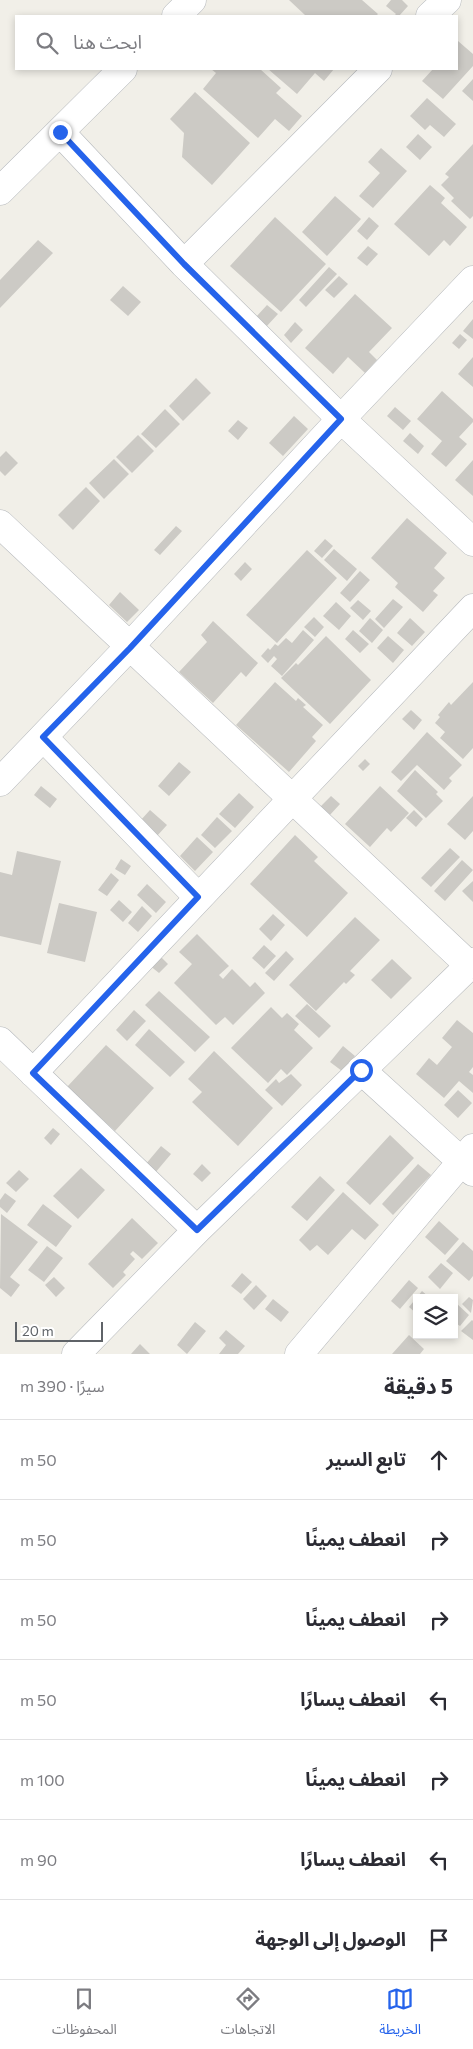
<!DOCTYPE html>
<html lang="ar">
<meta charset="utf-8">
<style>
:root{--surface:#fff;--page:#f7f7f7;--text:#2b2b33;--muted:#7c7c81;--line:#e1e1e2;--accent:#2563eb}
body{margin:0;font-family:Commissioner,"Noto Sans Arabic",sans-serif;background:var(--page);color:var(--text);direction:rtl}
.controls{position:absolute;right:15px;bottom:15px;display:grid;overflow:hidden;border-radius:0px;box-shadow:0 2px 8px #0003}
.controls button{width:45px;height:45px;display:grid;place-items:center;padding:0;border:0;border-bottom:1px solid var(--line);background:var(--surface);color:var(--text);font:25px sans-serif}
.scale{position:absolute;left:15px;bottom:12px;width:88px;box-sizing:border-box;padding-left:5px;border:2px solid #5f6368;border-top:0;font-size:14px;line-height:18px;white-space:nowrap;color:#5f6368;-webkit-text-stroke:4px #fff;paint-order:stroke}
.stop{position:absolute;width:15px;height:15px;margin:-11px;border:4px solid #2563eb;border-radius:50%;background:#fff}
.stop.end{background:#2563eb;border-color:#fff;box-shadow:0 1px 5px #0008}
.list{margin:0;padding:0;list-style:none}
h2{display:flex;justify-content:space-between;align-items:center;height:65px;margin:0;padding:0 20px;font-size:21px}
h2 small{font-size:16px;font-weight:400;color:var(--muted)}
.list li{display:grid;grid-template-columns:32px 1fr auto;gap:15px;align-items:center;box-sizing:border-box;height:80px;padding:0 20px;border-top:1px solid var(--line)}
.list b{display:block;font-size:19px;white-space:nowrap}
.list em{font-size:16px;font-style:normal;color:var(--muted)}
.icon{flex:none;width:28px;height:28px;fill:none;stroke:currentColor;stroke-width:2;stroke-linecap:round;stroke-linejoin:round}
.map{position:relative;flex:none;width:473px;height:1354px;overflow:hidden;direction:ltr}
.search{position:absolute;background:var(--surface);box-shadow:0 2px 8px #0003;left:15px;right:15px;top:15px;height:55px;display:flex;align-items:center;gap:12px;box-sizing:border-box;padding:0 18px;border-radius:0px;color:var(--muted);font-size:19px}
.sheet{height:625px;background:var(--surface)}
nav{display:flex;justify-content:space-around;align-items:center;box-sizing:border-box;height:70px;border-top:1px solid var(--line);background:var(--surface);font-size:14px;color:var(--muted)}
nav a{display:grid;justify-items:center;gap:2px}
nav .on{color:var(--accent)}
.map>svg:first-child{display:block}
.building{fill:#cccac5}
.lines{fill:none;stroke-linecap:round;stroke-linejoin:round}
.minor-casing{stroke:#b5b8bc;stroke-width:29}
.minor{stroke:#fff;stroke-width:28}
.route{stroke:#2563eb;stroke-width:6}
</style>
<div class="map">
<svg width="473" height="1354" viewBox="0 0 473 1354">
<rect width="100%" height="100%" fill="#f1efe8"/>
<path class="building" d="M289 0H362L378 14 376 16H306Z
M391 0H402L408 6 399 16H394L396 14 386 6Z
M458 41 473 54V66L443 99 422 81 433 69H457V43Z
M211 69H260L281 88 276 93 302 116 289 131 275 119 258 138 203 89 216 73Z
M268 69H334L324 81 315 73 297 94Z
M473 79V101L462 91Z
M195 92 250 143 212 185 182 157 184 133 170 119Z
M427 98 456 124 444 137 430 125 425 130 410 116Z
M418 134 432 147 420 160 406 147Z
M473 144V216L470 219 451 201 454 198 441 185 449 177 445 174Z
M381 148 407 171 373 208 359 196 380 173 368 162Z
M430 185 445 198 441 203 467 227 450 246 444 240 429 256 394 224Z
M335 196 361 219 327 256 302 232Z
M275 217 326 264 281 312 230 266Z
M369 217 379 226 367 240 357 231Z
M38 240 53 253 0 308V280Z
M368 246 378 254 367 266 357 258Z
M329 267 337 274 306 307 299 300Z
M339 276 348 284 334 298 325 290Z
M123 286 141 302 128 316 110 300Z
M355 294 392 328 369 352 377 360 365 373 348 357 333 374 305 348Z
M267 305 278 314 266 327 256 317Z
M473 319V339L463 331Z
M295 322 303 330 291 343 284 335Z
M460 334 467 340 459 349 452 343Z
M473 357V387L458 374Z
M196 378 211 393 183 421 169 406Z
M442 391 473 419V422L459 437 467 444 446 467 431 454 442 441 417 419Z
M395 407 411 421 403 430 387 416Z
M165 409 180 424 156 448 141 434Z
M294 416 308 429 283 456 269 443Z
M238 420 248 428 238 440 228 431Z
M410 433 424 446 418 454 403 441Z
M138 435 154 451 132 473 116 457Z
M6 451 18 463 5 476 0 471V457Z
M114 459 129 474 104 499 89 483Z
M473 460V496L455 480Z
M86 487 100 501 73 530 58 515Z
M407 518 447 553 434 568 445 578 433 591 438 595 423 612 395 587 398 583 371 558Z
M176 526 182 531 160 555 154 550Z
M325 539 333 546 322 558 314 551Z
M334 549 357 569 347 581 324 560Z
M307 550 337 578 277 643 246 615Z
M245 562 252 569 241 581 234 574Z
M360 571 370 580 350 602 340 593Z
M120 592 139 610 127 622 109 605Z
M393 599 403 607 384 628 375 619Z
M358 600 371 611 363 620 350 608Z
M336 602 351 616 339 630 323 616Z
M314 617 324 627 315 637 304 627Z
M370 618 383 630 372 643 359 631Z
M410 618 425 632 412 646 397 633Z
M213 621 258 663 246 677 241 672 213 703 179 672 207 642 201 635Z
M303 630 314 640 282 676 271 666 277 659 274 656 268 663 261 656 268 648 270 650 275 644 278 646 286 638 292 643Z
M353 630 369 644 360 653 345 639Z
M326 636 371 680 330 724 281 678 296 663 298 665Z
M388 636 404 650 393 663 377 648Z
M275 682 296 701 298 698 306 705 303 707 323 725 312 737 316 741 289 772 236 725Z
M473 682V748L463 759 440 738 445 732 435 723 440 717 438 715 449 702 451 705Z
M411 710 422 720 414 730 402 719Z
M427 732 462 765 449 778 452 781 444 790 417 765 401 781 391 772Z
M365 759 370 764 363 771 358 766Z
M179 762 191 772 169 796 158 786Z
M415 770 438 792 436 794 443 801 426 818 397 791Z
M41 786 57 799 50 808 34 795Z
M380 786 409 813 391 832 387 828 370 847 345 824Z
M239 793 254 807 235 828 219 814Z
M331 796 340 804 329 816 320 807Z
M473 796V831L465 840 447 824Z
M150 810 167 825 157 836 140 821Z
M414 810 423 819 416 827 406 818Z
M217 817 232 831 215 848 201 835Z
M295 835 318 857 314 861 348 893 307 937 250 884Z
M197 837 213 852 195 871 180 856Z
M450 848 460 857 431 887 421 878Z
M17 851 61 861 41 945 0 936V872L12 875Z
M121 859 131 866 125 875 115 869Z
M462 860 473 870 445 901 434 891Z
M111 873 119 880 107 896 98 890Z
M473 881V902L462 891Z
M147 884 166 902 156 913 137 895Z
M119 900 132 912 123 922 110 910Z
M59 903 97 912 85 962 47 953Z
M142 906 152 916 138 932 128 923Z
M273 914 285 925 271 941 259 929Z
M355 917 380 940 350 971 355 975 346 984 344 982 316 1011 289 985Z
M197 934 229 966 219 975 223 979 232 969 250 987 255 982 265 993 233 1025 225 1017 216 1025 174 983 192 964 179 952Z
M264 945 276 956 264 969 252 958Z
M286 951 294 959 274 981 265 973Z
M159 955 168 964 159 973 149 965Z
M392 959 412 978 391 999 371 980Z
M159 991 210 1037 195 1052 145 1005Z
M307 1004 331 1026 319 1038 295 1016Z
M271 1007 282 1018 287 1013 299 1024 294 1030 313 1048 287 1075 281 1069 268 1083 231 1048Z
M134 1010 146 1021 127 1041 116 1030Z
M457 1020 473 1033V1067L469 1072 473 1075V1093L459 1081 444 1098 416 1074 429 1058 437 1065 452 1047 442 1038Z
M149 1029 185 1062 170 1077 135 1045Z
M106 1045 154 1088 115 1131 67 1087Z
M343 1046 355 1056 342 1071 330 1062Z
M214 1051 273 1108 238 1146 192 1102 202 1092 188 1079Z
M291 1074 302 1085 282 1106 265 1090 276 1079 279 1083Z
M458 1090 472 1103 458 1118 444 1105Z
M53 1128 60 1134 51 1145 44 1138Z
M390 1135 414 1158 370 1205 346 1183Z
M161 1146 171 1154 155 1173 145 1165Z
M202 1164 211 1173 202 1182 193 1174Z
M418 1164 431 1175 393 1215 382 1204Z
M81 1168 105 1190 78 1219 53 1196Z
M19 1170 29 1179 16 1192 6 1183Z
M320 1176 335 1190 307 1221 291 1207Z
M343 1192 379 1225 365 1240 352 1229 328 1255 317 1245 310 1251 299 1240Z
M5 1193 16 1201 7 1213 0 1207V1200Z
M43 1204 72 1226 56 1247 27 1225Z
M1 1214 38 1242 10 1277 20 1285 11 1297 0 1288Z
M132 1218 158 1243 142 1259 133 1251 130 1254 135 1259 123 1272 126 1275 113 1288 88 1264Z
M439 1221 459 1239 445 1255 425 1237Z
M463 1242 473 1251V1276L469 1281 446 1261Z
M47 1246 63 1258 44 1282 28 1270Z
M441 1263 453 1273 440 1289 428 1277Z
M242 1273 252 1282 241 1294 231 1286Z
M54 1277 65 1288 56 1297 45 1285Z
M409 1280 418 1288 400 1309 391 1301Z
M256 1285 267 1296 254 1310 243 1299Z
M422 1291 430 1298H417V1314L409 1307Z
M469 1297 473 1300 471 1313 462 1304Z
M273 1299 289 1312 281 1322 265 1309Z
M456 1303 469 1315 460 1326 454 1322Z
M472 1320 473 1321V1340L461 1331Z
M195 1322 206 1331 187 1354 177 1345Z
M226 1330 245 1346 238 1354H219L226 1345 219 1338Z
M409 1335 424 1349 420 1354H392Z
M140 1344 150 1354H131Z"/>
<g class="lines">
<g class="minor-casing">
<path id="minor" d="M176 16 192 0
M430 16 447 0
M60 132 184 264 341 419 473 542
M0 191 123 69
M184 264 378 69
M0 524 469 965
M43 737 198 897
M0 782 129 647 341 419 473 280
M0 1041 197 1230
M361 1070 473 1172
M33 1073 473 608
M76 1354 197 1230 473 962
M299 1354 473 1148"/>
</g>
<use href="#minor" class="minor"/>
</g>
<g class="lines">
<path class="route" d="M60 132 184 264 341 419 130 648 43 737 198 897 33 1073 197 1230 361 1070"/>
</g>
</svg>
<div class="controls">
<button><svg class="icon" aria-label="layers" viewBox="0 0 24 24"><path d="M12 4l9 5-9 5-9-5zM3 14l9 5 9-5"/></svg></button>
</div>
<div class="scale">20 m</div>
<div class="stop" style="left:361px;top:1070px"></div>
<div class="stop end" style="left:60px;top:132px"></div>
<div class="search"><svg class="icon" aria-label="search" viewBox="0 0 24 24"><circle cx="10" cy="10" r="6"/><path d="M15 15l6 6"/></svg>ابحث هنا</div>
</div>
<section class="sheet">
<h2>5 دقيقة<small>سيرًا · 390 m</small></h2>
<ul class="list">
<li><svg class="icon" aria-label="ahead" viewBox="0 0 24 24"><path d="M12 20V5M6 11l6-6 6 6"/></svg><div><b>تابع السير</b></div><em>50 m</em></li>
<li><svg class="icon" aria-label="right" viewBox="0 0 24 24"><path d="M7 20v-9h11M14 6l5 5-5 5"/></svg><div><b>انعطف يمينًا</b></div><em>50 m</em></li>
<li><svg class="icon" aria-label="right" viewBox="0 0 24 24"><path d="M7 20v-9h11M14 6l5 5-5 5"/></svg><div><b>انعطف يمينًا</b></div><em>50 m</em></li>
<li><svg class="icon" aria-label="left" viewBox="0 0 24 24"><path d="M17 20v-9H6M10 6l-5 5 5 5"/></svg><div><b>انعطف يسارًا</b></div><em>50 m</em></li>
<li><svg class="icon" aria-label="right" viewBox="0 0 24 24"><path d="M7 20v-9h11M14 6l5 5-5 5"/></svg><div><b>انعطف يمينًا</b></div><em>100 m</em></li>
<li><svg class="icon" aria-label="left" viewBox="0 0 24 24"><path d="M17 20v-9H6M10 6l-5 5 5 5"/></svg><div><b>انعطف يسارًا</b></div><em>90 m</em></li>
<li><svg class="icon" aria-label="arrive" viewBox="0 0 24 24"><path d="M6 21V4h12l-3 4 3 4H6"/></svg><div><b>الوصول إلى الوجهة</b></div></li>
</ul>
</section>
<nav>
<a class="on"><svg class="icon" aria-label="map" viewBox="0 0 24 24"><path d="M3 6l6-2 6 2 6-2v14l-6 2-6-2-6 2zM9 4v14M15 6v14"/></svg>الخريطة</a>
<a><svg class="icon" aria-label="directions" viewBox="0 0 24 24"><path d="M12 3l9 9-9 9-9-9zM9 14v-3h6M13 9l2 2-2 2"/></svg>الاتجاهات</a>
<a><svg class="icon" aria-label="saved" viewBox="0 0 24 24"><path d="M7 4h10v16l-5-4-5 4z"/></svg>المحفوظات</a>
</nav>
